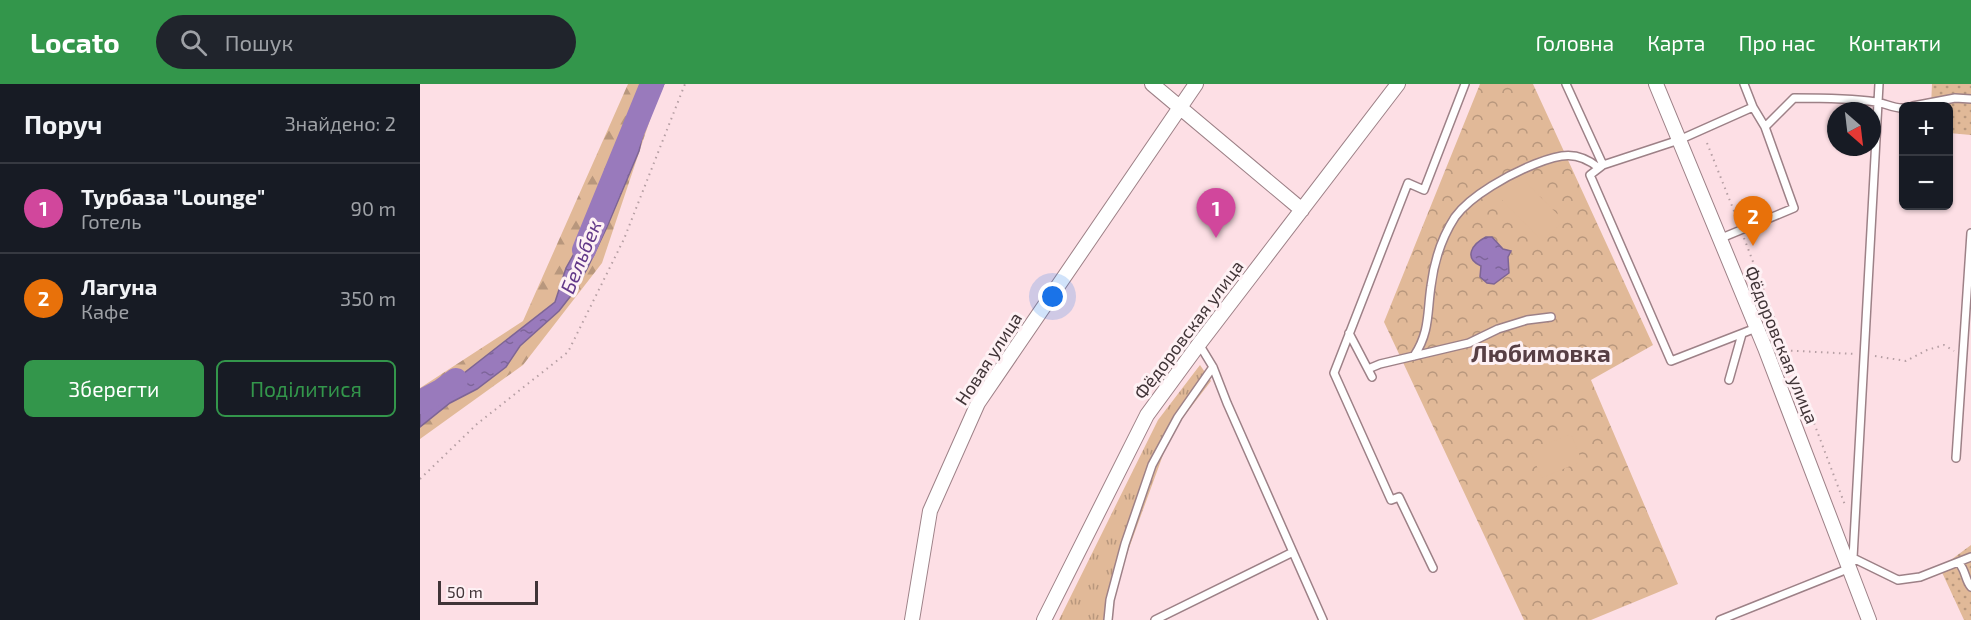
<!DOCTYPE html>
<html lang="uk">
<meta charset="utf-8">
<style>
:root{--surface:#171b24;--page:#20242c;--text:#f1f3f6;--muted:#9ea1a6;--line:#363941;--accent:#33964b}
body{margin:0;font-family:"Exo 2",sans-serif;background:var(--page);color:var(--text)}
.controls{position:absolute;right:18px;top:18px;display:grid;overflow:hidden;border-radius:9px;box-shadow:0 2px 4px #0004}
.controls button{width:54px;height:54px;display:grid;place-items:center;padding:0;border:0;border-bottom:2px solid var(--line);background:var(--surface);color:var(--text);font:30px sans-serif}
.compass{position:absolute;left:1407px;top:18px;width:54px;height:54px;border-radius:50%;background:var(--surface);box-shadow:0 2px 4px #0004;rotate:152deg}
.scale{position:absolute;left:18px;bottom:15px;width:100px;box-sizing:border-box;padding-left:6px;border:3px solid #403437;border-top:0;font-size:16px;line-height:21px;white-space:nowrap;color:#403437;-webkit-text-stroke:4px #fef1f4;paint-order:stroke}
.you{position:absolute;left:633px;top:213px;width:21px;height:21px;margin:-15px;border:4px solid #fff;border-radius:50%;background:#1a73e8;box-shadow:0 0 0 9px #1a73e833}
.badge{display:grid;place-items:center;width:39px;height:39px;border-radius:50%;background:var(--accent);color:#fff;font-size:20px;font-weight:700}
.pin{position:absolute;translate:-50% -50px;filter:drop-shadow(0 2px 3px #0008)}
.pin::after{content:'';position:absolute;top:32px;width:21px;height:18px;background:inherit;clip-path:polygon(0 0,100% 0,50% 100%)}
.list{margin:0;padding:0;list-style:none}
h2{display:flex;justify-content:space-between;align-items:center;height:78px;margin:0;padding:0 24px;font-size:26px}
h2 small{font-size:20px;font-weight:400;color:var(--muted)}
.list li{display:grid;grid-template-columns:39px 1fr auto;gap:18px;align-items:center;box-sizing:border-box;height:90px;padding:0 24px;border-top:2px solid var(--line)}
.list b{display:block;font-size:22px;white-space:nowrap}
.list p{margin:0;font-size:20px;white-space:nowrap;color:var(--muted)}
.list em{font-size:20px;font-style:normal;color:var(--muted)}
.actions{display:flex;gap:12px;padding:18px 24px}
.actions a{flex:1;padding:14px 0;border:2px solid var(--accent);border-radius:9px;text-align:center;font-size:21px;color:var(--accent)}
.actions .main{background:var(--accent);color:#fff}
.icon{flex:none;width:33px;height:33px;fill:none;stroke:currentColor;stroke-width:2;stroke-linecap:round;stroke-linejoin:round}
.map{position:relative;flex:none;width:1551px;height:536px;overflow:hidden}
header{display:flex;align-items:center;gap:36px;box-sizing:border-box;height:84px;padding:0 30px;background:var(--accent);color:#fff}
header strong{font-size:28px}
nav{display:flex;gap:33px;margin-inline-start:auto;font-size:21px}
.search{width:420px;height:54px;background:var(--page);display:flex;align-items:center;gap:15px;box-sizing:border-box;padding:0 21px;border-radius:33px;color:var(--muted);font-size:22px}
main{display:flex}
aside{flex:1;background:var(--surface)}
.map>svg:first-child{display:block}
.grass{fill:url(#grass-tufts)}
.forest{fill:url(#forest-firs)}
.park{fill:url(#park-crowns)}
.garden{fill:url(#garden-dots)}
.pitch{fill:#e1b998}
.water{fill:url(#water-ripples);stroke:#7e6594;stroke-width:1.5}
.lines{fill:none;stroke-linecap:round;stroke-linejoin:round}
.river{stroke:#997abc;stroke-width:24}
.lane-casing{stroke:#9d8187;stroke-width:10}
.street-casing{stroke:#9d8187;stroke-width:16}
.path{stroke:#b69fa4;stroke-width:2;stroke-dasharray:1.5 4.5;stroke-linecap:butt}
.lane{stroke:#fff;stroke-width:7}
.street{stroke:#fff;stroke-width:14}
.labels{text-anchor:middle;stroke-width:6;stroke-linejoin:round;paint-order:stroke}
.street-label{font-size:18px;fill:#403437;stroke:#fef1f4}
.water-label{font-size:20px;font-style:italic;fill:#633989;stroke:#fef1f4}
.district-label{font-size:24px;font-weight:bold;fill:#573f44;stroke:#fef1f4}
</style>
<header>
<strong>Locato</strong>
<div class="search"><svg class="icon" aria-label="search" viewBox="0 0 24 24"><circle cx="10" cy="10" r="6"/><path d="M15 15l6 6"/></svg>Пошук</div>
<nav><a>Головна</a><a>Карта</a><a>Про нас</a><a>Контакти</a></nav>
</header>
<main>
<aside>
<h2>Поруч<small>Знайдено: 2</small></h2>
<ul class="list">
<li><span class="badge" style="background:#d1479c">1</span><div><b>Турбаза &quot;Lounge&quot;</b><p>Готель</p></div><em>90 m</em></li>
<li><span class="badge" style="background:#e8710a">2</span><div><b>Лагуна</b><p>Кафе</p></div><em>350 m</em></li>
</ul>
<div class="actions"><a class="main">Зберегти</a><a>Поділитися</a></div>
</aside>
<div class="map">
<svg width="1551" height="536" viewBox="0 0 1551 536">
<defs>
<pattern id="grass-tufts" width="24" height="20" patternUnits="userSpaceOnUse" patternTransform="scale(1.5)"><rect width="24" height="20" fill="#e1b998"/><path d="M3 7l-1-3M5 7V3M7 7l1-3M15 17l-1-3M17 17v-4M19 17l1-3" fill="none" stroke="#b8977d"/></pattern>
<pattern id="forest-firs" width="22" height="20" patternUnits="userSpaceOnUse" patternTransform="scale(1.5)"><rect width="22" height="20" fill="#e1b998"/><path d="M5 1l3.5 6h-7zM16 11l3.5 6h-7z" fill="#b8977d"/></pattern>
<pattern id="park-crowns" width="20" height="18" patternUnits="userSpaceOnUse" patternTransform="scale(1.5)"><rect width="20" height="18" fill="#e1b998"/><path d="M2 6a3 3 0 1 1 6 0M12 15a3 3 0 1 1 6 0" fill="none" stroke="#b8977d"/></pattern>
<pattern id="garden-dots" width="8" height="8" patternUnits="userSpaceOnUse" patternTransform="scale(1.5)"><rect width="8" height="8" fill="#e1b998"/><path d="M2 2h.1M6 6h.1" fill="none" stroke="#b8977d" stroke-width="1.8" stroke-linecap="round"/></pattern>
<pattern id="water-ripples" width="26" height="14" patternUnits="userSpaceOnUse" patternTransform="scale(1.5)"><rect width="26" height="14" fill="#997abc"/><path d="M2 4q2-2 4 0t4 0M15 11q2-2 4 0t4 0" fill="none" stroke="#7e659a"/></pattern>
</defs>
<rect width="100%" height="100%" fill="#fddfe5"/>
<path class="grass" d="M780 281 791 297 751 349 693 508V536H639L738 336Z"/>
<path class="forest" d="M208 0H242L182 179 103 281 0 355V304L103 237Z"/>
<path class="park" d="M1060 0H1113L1233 261 1171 296 1258 500 1171 536H1104L964 238Z"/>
<path class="garden" d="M1512 0H1551V51L1529 49 1528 22H1511Z
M1551 461V536H1544L1520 484Z"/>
<path class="pitch" d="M1102 94 1144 137 1122 157 1081 115Z
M1151 350 1162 377 1122 394 1110 367Z"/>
<path class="water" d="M232 0H244L226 36 219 67 187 143 167 185 153 209 139 227 100 262 86 283 57 305 30 319 0 343V318L21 307 135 218 146 184 169 143 175 138Z
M1066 153H1072L1083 165 1091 167 1088 173 1089 189 1074 200 1067 199 1060 193 1061 182C1043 174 1052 160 1066 153Z"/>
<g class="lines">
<path class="river" d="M164 166 232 0
M0 318 21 307 36 296"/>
<g class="lane-casing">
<path id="lane" d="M1146 0 1183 81 1259 56 1333 23
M1493 22 1535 14 1551 15
M1345 43 1374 14C1401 14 1429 14 1456 18 1465 19 1474 25 1484 24
M1183 81 1170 91 1251 277 1336 244
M1299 155 1374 124 1345 43 1333 23 1324 0
M929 249 952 293
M779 260 793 283 807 319 903 536
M994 272C1010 248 1007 229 1011 202 1014 178 1022 153 1035 133 1051 111 1090 90 1115 80 1140 70 1157 66 1179 84
M948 285 960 280 1049 259 1078 245 1107 236 1131 233
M1309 296 1322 250
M1536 374 1551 149
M1433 474 1478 496 1500 493 1551 473
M1539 479C1546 487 1545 496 1551 503
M1013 484 979 413 971 416 914 289 988 99 1004 106 1045 0
M688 536 690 516 705 460 732 381 758 333 793 283
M735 536 873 468
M1300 536 1430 484 1433 474 1459 0"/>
</g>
<g class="street-casing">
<path id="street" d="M732 0 882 126
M1236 0 1345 264 1449 536
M492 536 510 427 558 319 776 0
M624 536 727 331 779 260 978 0"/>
</g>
<path class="path" d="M1287 59 1318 137
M1324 154 1425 421
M1359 266 1435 270
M1455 272 1486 277 1507 266 1524 261 1534 267
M0 395 57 340 148 268 204 155 265 0"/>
<use href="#lane" class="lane"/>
<use href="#street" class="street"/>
</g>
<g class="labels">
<g class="street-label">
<text transform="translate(769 246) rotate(-53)" y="6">Фёдоровская улица</text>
<text transform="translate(1361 261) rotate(68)" y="6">Фёдоровская улица</text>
<text transform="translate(569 275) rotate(-57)" y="6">Новая улица</text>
</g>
<g class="water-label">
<text transform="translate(161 173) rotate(-68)" y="7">Бельбек</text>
</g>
<g class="district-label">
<text x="1121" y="278">Любимовка</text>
</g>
</g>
</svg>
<div class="controls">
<button>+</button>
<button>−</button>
</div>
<svg class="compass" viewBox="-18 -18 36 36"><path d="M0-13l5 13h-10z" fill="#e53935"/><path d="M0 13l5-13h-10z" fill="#9ea1a6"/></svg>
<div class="scale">50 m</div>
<div class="you"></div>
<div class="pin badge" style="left:796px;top:154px;background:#d1479c">1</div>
<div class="pin badge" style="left:1333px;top:162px;background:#e8710a">2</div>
</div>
</main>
